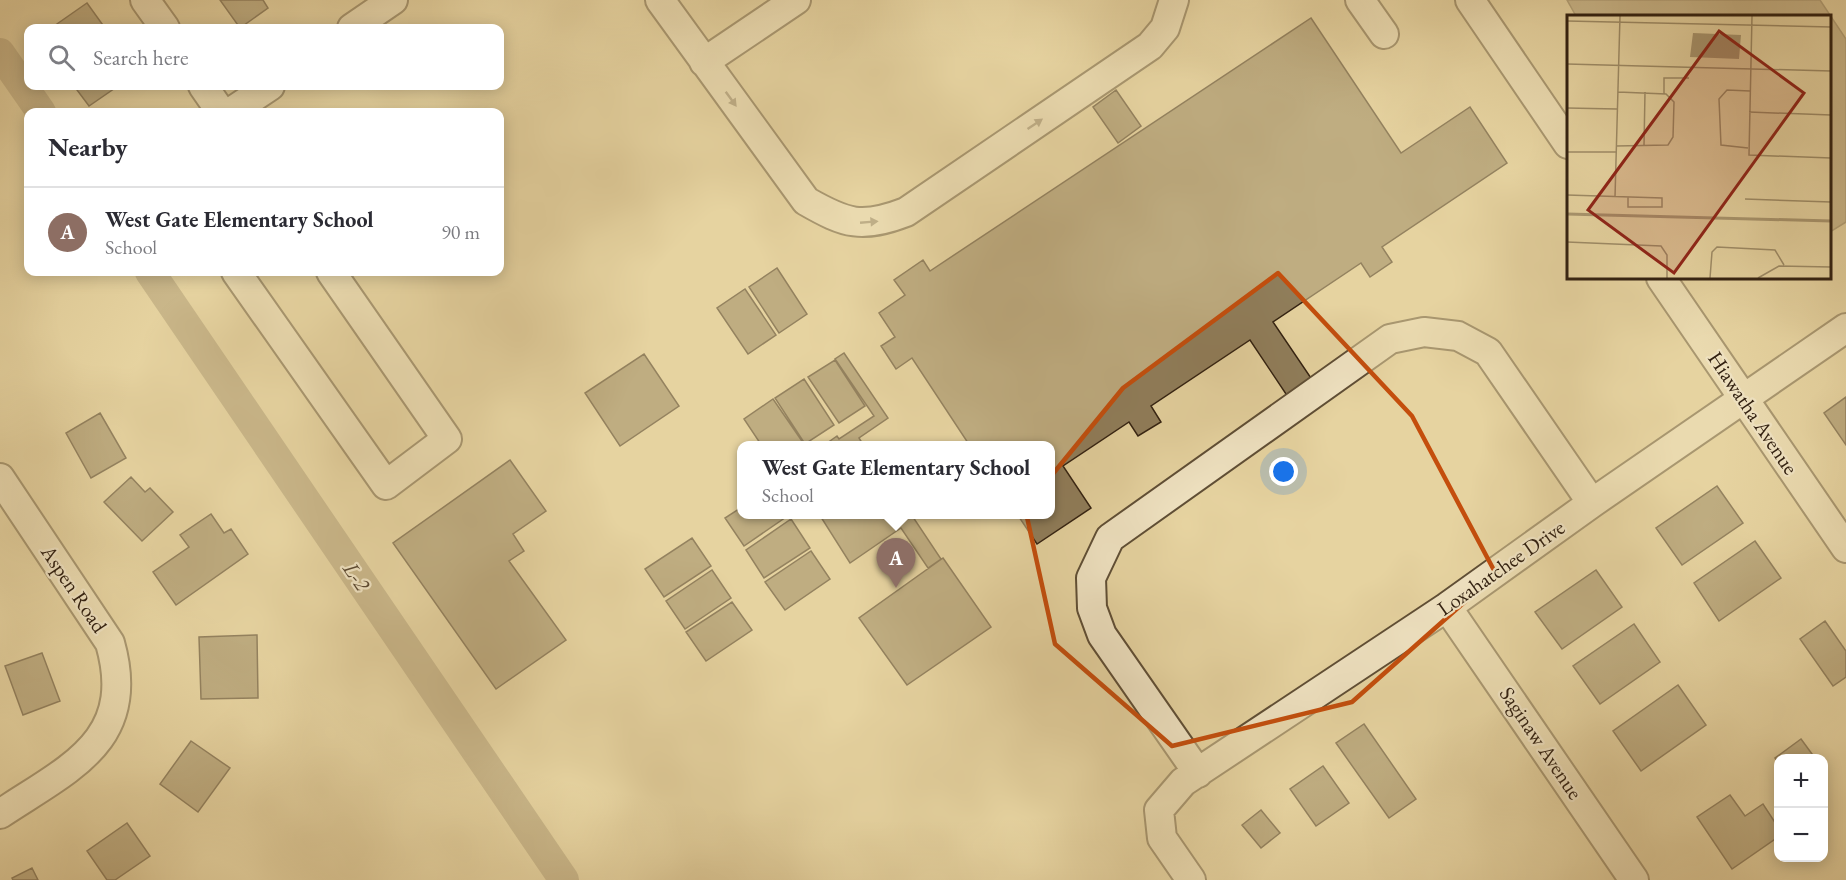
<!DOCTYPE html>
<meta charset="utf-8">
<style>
:root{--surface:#fff;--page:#f2f2f3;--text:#2b2b33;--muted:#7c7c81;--line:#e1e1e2;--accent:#8f2418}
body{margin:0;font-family:"EB Garamond",serif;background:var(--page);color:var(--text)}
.controls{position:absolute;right:18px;bottom:18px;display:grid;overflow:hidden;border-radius:12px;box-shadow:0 3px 15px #0003}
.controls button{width:54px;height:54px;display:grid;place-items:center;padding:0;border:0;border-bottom:2px solid var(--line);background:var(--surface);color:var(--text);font:30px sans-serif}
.you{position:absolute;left:1284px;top:472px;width:21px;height:21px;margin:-15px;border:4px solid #fff;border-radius:50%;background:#1a73e8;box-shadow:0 0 0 9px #1a73e833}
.badge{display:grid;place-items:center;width:39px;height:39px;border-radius:50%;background:var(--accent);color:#fff;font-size:20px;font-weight:700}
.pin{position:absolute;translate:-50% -50px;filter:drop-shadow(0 2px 3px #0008)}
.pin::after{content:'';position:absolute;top:32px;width:21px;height:18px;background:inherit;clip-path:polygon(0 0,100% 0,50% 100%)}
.popup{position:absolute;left:737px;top:441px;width:318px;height:78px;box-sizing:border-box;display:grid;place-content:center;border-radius:12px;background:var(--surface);filter:drop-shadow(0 2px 4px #0005);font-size:20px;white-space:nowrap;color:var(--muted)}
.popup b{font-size:22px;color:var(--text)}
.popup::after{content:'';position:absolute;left:50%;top:100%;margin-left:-12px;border:12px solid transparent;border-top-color:var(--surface)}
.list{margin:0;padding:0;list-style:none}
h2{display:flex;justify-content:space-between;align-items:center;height:78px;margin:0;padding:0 24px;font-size:26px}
h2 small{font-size:20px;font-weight:400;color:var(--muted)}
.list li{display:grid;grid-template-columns:39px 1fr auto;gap:18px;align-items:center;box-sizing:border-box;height:90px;padding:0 24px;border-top:2px solid var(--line)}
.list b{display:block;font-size:22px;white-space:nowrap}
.list p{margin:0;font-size:20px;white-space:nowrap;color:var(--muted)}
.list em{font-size:20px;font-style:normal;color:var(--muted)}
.icon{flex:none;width:33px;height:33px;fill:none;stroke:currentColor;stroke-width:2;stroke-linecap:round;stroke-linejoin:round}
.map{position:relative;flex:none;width:1846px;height:880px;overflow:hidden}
.search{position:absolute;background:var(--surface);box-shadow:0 3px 15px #0003;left:24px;top:24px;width:480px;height:66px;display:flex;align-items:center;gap:15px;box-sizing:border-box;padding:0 21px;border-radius:12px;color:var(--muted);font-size:22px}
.panel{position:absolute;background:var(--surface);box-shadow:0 3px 15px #0003;left:24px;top:108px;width:480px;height:168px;border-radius:12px}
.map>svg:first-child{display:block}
.water{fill:#a9966f;stroke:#796749;stroke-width:1.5}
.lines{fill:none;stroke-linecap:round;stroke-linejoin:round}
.canal{stroke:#a9966f;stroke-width:30}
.building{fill:#907e5b;stroke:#322111;stroke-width:1.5}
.minor-casing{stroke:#5f4e35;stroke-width:32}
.minor{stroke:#efe2c1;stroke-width:28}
.oneway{fill:#908269}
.marked{fill:none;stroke:#c44e0d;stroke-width:4.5;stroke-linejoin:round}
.labels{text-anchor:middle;stroke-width:4.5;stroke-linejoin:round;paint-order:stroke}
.street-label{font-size:21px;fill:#322111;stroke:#efe2c1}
.water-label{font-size:22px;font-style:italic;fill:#5c4a32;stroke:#efe2c1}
.inset-river{fill:none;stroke:#a9966f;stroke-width:3}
.inset-road{fill:none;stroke:#9e8c67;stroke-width:1.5}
.view{fill:#8f2418;fill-opacity:0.15;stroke:#8f2418;stroke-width:3}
.inset-edge{fill:none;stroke:#322111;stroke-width:3}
</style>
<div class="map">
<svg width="1846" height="880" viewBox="0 0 1846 880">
<rect width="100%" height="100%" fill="#e6d3a0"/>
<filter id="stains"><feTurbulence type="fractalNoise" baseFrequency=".00333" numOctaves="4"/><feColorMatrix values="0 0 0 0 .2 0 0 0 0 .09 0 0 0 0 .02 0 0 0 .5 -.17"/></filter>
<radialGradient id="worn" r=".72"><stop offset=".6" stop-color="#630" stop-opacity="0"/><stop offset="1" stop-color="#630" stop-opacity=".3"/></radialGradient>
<path class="water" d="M1567 0H1820L1846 39V222L1830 232V16H1576Z"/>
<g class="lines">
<path class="canal" d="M0 53 41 112
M150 272 564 880"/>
</g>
<path class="building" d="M220 0H263L268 8 240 28Z
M87 3 105 28H56L54 26Z
M1311 18 1401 153 1470 107 1507 163 1382 247 1392 262 1370 277 1361 263 1273 322 1313 381 1288 397 1250 340 1151 406 1161 422 1138 436 1129 422 1063 466 1091 508 1037 544 1017 514H1050V446H970L912 358 896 369 881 346 895 337 879 313 905 295 894 280 923 260 930 271Z
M74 86H118L89 106Z
M1116 90 1141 126 1118 143 1093 107Z
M777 268 807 314 779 333 749 287Z
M745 289 776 335 748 354 717 308Z
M844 353 888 418 859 438 864 446H823L837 436 839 439 874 416 835 359Z
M644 354 679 406 620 446 585 393Z
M835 360 865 406 839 423 808 377Z
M804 379 834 425 805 444 775 398Z
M1846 397V445L1824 413Z
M773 399 804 444 802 446H762L744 419Z
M100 413 126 458 91 478 66 433Z
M510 460 546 511 513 534 524 551 509 561 566 640 496 689 393 543Z
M131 477 145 492 150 488 173 512 142 541 104 502Z
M1717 486 1743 523 1682 565 1656 528Z
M742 507V514L789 515 744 546 725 518Z
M211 514 224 533 231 529 248 554 176 605 153 572 189 547 180 535Z
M819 514H911L941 559 928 568 901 528 850 563Z
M791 519 810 548 764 578 746 550Z
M692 538 711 566 664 597 645 569Z
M1755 541 1781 578 1719 621 1694 583Z
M811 551 830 579 785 610 765 582Z
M943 558 991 627 907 685 859 618Z
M712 570 731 598 685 629 666 601Z
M1596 570 1622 607 1562 649 1535 612Z
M732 602 752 630 706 661 686 632Z
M1825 621 1846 651V677L1833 686 1800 639Z
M1634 624 1660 662 1600 704 1573 666Z
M257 635 258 698 201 699 199 637Z
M42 653 60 701 23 715 5 666Z
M1678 685 1706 725 1641 771 1613 731Z
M1364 724 1416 799 1389 818 1336 743Z
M1801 739 1815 758H1778V763L1775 758Z
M191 741 230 768 198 812 160 784Z
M1323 766 1349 803 1316 826 1290 789Z
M1730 795 1745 816 1763 804 1778 827V837L1732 869 1697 817Z
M1261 810 1280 833 1261 848 1242 825Z
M127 823 150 856 115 880H107L87 851Z
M32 868 38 880H13L12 878Z"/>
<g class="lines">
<g class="minor-casing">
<path id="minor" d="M145 0 165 28
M660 0 806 201C846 224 862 229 906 212L1150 46 1165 28 1174 0
M1360 0 1384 34
M1470 0 1568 144
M352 28 393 0
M704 62 796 0
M203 86 221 112
M231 112 270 86
M236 272 386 485 447 439 331 272
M1661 278 1846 548
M0 478 110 643C138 741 69 768 0 814
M1447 607 1634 880
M1198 773 1102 635 1092 608 1091 578 1110 538 1390 339 1424 332 1458 336 1488 352 1592 503
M1191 880 1162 838 1159 810 1183 782 1447 607 1592 503 1846 328"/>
</g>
<use href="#minor" class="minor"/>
</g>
<defs><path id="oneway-solid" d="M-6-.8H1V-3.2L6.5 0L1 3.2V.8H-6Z" transform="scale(1.5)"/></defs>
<g class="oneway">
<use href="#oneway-solid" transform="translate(731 99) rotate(54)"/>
<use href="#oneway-solid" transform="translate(1035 124) rotate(-34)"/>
<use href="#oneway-solid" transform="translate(869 222) rotate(-5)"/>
</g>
<path d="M0 0H1846V880H0ZM1278 273 1412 416 1496 574 1352 702 1172 746 1055 644 1025 508 1123 388Z" fill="#e6d3a0" fill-opacity=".55" fill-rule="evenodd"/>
<path class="marked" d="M1278 273 1412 416 1496 574 1352 702 1172 746 1055 644 1025 508 1123 388Z"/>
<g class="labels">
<g class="street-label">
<text transform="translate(1753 413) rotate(56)" y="7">Hiawatha Avenue</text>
<text transform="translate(1501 568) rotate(-35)" y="7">Loxahatchee Drive</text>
<text transform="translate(74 589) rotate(56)" y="7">Aspen Road</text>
<text transform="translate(1541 743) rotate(56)" y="7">Saginaw Avenue</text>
</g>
<g class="water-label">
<text transform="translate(357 576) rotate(56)" y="8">L-2</text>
</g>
</g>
<g transform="translate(1567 15)">
<rect width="264" height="264" fill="#e6d3a0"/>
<path d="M126 18 174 20 172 44 123 42Z" fill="#a9966f"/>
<path class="inset-river" d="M0 199 264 206"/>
<path class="inset-road" d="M185 1 182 140 264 143M0 6 264 12M0 49 264 56M97 79V63H122M0 93 50 94M182 97 264 100M49 131 101 130 106 122 107 87 99 79 51 77M77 131 78 77M181 133 154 130 152 84 160 75 183 76M0 137H49M0 180 95 183V192H61V182M48 182 53 1M178 184 264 187M0 227 94 231 100 240V263M143 263 145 237 150 232 208 235 217 250M191 263 212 251 264 252"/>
<path class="view" d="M152 16 237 78 107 258 21 195Z"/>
<rect width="264" height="264" class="inset-edge"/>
</g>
<rect width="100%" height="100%" filter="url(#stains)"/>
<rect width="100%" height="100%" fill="url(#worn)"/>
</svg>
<div class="controls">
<button>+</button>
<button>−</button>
</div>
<div class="you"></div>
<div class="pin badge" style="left:896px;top:588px;background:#8d6e63">A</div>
<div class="popup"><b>West Gate Elementary School</b>School</div>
<div class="search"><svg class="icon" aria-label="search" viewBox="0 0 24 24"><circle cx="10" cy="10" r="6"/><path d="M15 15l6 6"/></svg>Search here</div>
<section class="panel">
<h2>Nearby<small></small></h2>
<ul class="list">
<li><span class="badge" style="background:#8d6e63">A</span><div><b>West Gate Elementary School</b><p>School</p></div><em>90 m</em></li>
</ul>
</section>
</div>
